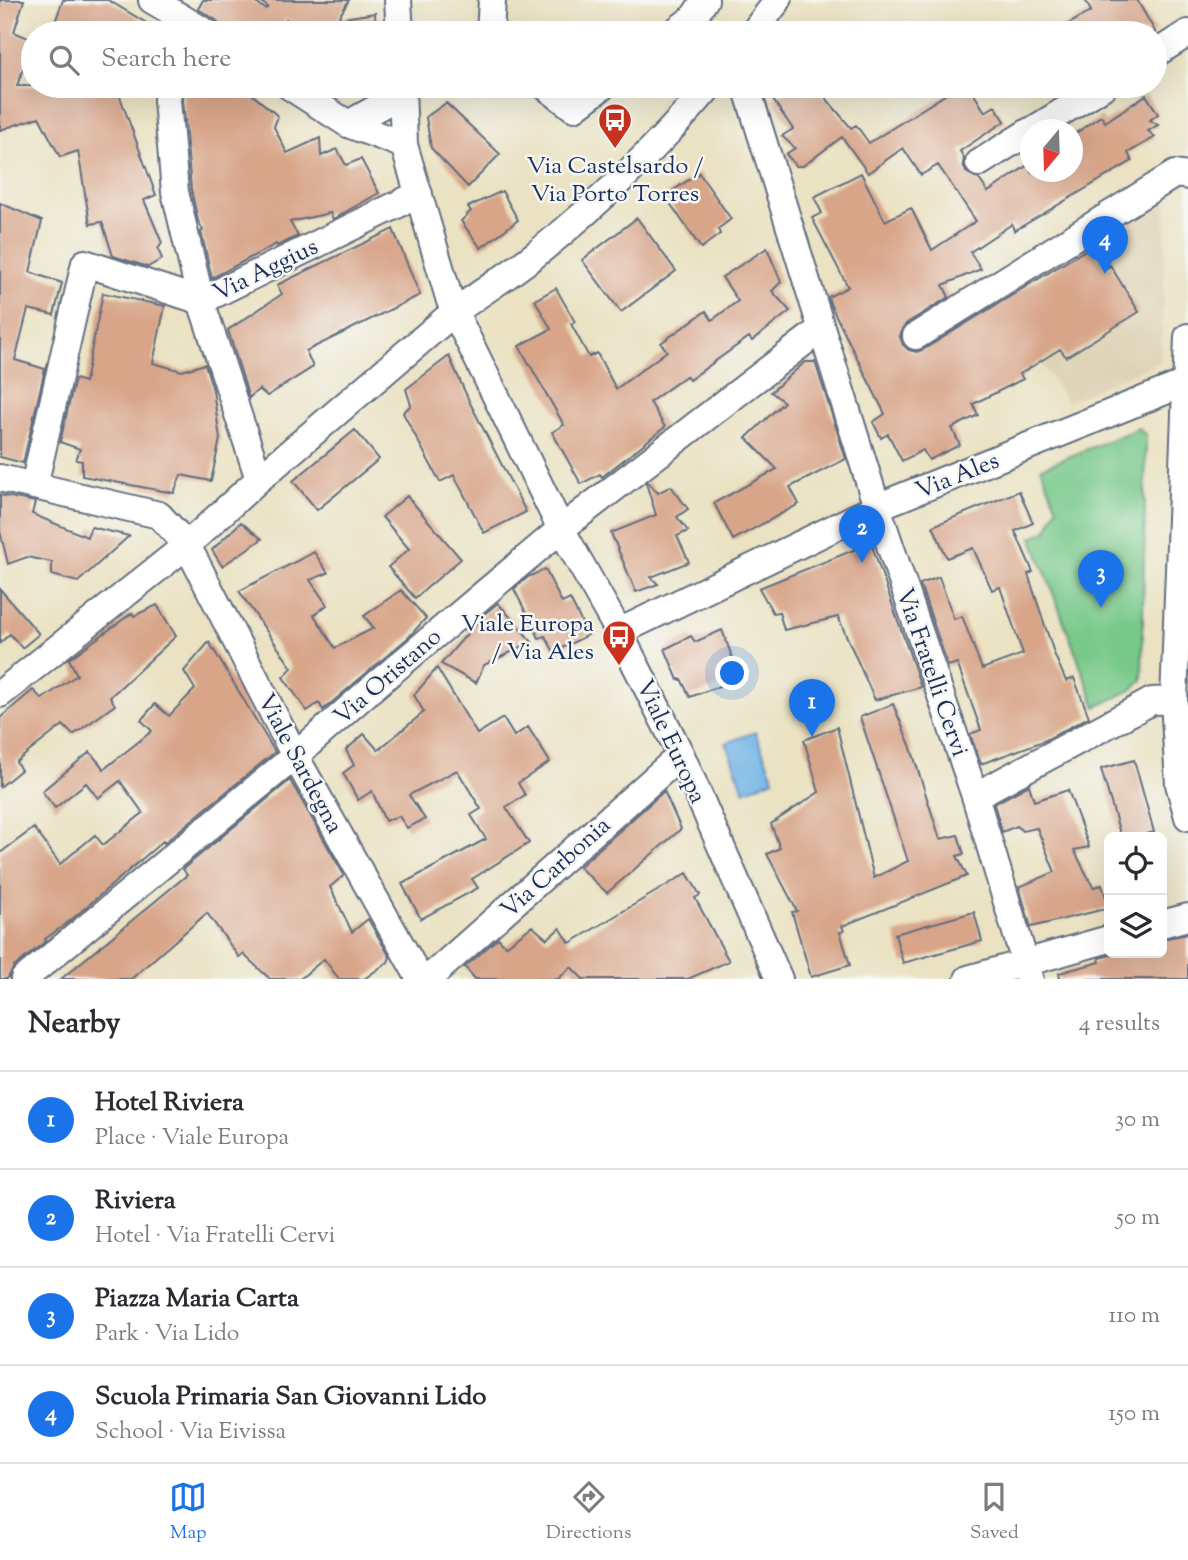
<!DOCTYPE html>
<meta charset="utf-8">
<style>
:root{--surface:#fff;--page:#f2f2f3;--text:#2b2b33;--muted:#7c7c81;--line:#e1e1e2;--accent:#1a73e8}
body{margin:0;font-family:"Sorts Mill Goudy",serif;background:var(--page);color:var(--text)}
.controls{position:absolute;right:21px;bottom:21px;display:grid;overflow:hidden;border-radius:10px;box-shadow:0 7px 28px #0002}
.controls button{width:63px;height:63px;display:grid;place-items:center;padding:0;border:0;border-bottom:2px solid var(--line);background:var(--surface);color:var(--text);font:35px sans-serif}
.compass{position:absolute;left:1020px;top:119px;width:63px;height:63px;border-radius:50%;background:var(--surface);box-shadow:0 7px 28px #0002;rotate:199deg}
.you{position:absolute;left:733px;top:674px;width:24px;height:24px;margin:-18px;border:5px solid #fff;border-radius:50%;background:#1a73e8;box-shadow:0 0 0 10px #1a73e833}
.badge{display:grid;place-items:center;width:46px;height:46px;border-radius:50%;background:var(--accent);color:#fff;font-size:23px;font-weight:700}
.pin{position:absolute;translate:-50% -58px;filter:drop-shadow(0 2px 4px #0008)}
.pin::after{content:'';position:absolute;top:37px;width:24px;height:21px;background:inherit;clip-path:polygon(0 0,100% 0,50% 100%)}
.list{margin:0;padding:0;list-style:none}
h2{display:flex;justify-content:space-between;align-items:center;height:91px;margin:0;padding:0 28px;font-size:30px}
h2 small{font-size:23px;font-weight:400;color:var(--muted)}
.list li{display:grid;grid-template-columns:46px 1fr auto;gap:21px;align-items:center;box-sizing:border-box;height:98px;padding:0 28px;border-top:2px solid var(--line)}
.list b{display:block;font-size:26px;white-space:nowrap}
.list p{margin:0;font-size:23px;white-space:nowrap;color:var(--muted)}
.list em{font-size:23px;font-style:normal;color:var(--muted)}
.icon{flex:none;width:38px;height:38px;fill:none;stroke:currentColor;stroke-width:2;stroke-linecap:round;stroke-linejoin:round}
.map{position:relative;flex:none;width:1188px;height:979px;overflow:hidden}
.search{position:absolute;background:var(--surface);box-shadow:0 7px 28px #0002;left:21px;right:21px;top:21px;height:77px;display:flex;align-items:center;gap:18px;box-sizing:border-box;padding:0 24px;border-radius:38px;color:var(--muted);font-size:26px}
.sheet{height:483px;background:var(--surface)}
nav{display:flex;justify-content:space-around;align-items:center;box-sizing:border-box;height:98px;border-top:2px solid var(--line);background:var(--surface);font-size:19px;color:var(--muted)}
nav a{display:grid;justify-items:center;gap:4px}
nav .on{color:var(--accent)}
.map>svg:first-child{display:block}
.built{fill:#dfd3b6}
.green{fill:#78c98a;stroke:#4a7c74;stroke-width:2}
.water{fill:#6fb3e5;stroke:#4571a2;stroke-width:2}
.building{fill:#d8a589}
.lines{fill:none;stroke-linecap:round;stroke-linejoin:round}
.minor-casing{stroke:#636e81;stroke-width:30}
.minor{stroke:#fff;stroke-width:26}
.labels{text-anchor:middle;stroke-width:5;stroke-linejoin:round;paint-order:stroke}
.poi-label{font-size:24px;fill:#1b2f5e;stroke:#f6f6f2}
.street-label{font-size:24px;fill:#1b2f5e;stroke:#f6f6f2}
</style>
<div class="map">
<svg width="1188" height="979" viewBox="0 0 1188 979">
<rect width="100%" height="100%" fill="#f6f6f2"/>
<filter id="ink" filterUnits="userSpaceOnUse"><feTurbulence type="fractalNoise" baseFrequency=".0143" numOctaves="2"/><feDisplacementMap in="SourceGraphic" scale="14" xChannelSelector="R" yChannelSelector="G"/><feConvolveMatrix kernelMatrix="1 2 1 2 8 2 1 2 1" color-interpolation-filters="sRGB"/></filter>
<filter id="wash" filterUnits="userSpaceOnUse"><feTurbulence type="fractalNoise" baseFrequency=".00686" numOctaves="4" result="noise"/><feDisplacementMap in="SourceGraphic" scale="28" xChannelSelector="R" yChannelSelector="G"/><feGaussianBlur stdDeviation="1.57" result="paint"/><feColorMatrix in="noise" values="0 0 0 0 0 0 0 0 0 0 0 0 0 0 0 0 0 1.4 0 .05"/><feComposite in="paint" operator="in"/></filter>
<g filter="url(#wash)">
<rect width="100%" height="100%" fill="#eae2c2"/>
<path class="built" d="M1167 200 1161 361 1067 402 1001 302Z"/>
<path class="green" d="M1139 428 1146 436 1142 680 1133 689 1096 707 1032 537 1047 531 1057 508 1041 468Z"/>
<path class="water" d="M1090 559a13 13 0 1 1 26 0a13 13 0 1 1-26 0Z
M755 732 774 779 744 791 726 743Z"/>
<g id="blocks">
<path class="building" d="M0 0H24L14 32 33 40 17 86H116L156 195 144 200 162 243 158 249 162 259 148 267 113 256 102 222 90 224 78 151 60 157 39 117 0 130Z
M63 0H108L163 33H51Z
M203 0H250L266 9 268 7 258 0H349L338 19 375 13 376 33H306L286 19 277 33H226L216 20 198 9Z
M1085 0H1137L1156 33H1053L1091 11Z
M184 86H242L278 116 274 127 287 153 320 138 321 156 337 149 346 165 361 159 379 193 333 219 330 213 290 222 298 236 277 246 276 244 212 278 201 232 203 230 198 221 191 189 183 100Z
M793 86H805L811 94 820 91 851 128 856 125 869 143 959 86H969L985 112 995 106 1005 121 960 151 964 158 963 164 966 172 979 179 988 192 1031 163V172H1073V135L1101 116 1105 122 1146 95 1158 114 1150 120 1158 125 1148 131 1155 137 1128 153 1132 161 1014 231 1012 224 970 252 981 269 943 285 949 297 907 323 902 329 900 337 903 345 909 350 917 352 924 349 1092 246 1106 269 1110 265 1139 312 1066 357 1060 349 1020 374 1023 379 973 404 978 415 952 428 960 445 929 460 923 450 902 461 888 434 881 438 873 422 885 414 831 306 828 297 848 287 812 218 822 213 814 197 861 173 885 221 911 208 932 250 976 221 938 165 921 175 903 148 868 173 842 137 803 166H796L786 154 795 148 782 136 793 129 773 100Z
M446 103 500 154 468 187 431 148 426 117Z
M699 173 731 219 718 229 720 234 701 248 665 196Z
M502 191 518 220 481 248 461 221 471 211 468 207Z
M0 203 42 221 30 272 62 283 54 315 28 309 15 360 45 369 23 463 0 457Z
M637 218 676 271 621 312 582 260Z
M393 229 420 295 306 351 313 367 267 396 259 389 249 398 228 330 282 294 277 285Z
M767 248 781 282 772 291 790 311 752 341 749 337 689 380 686 376 650 402 665 427 602 477 600 474 581 484 552 432 564 425 519 346 551 329 535 300 556 288 575 322 571 324 589 357 597 353 616 389 667 351 661 343 706 311 712 320 738 301 722 277Z
M103 293 165 306 153 363 182 371 205 364 213 390 220 439 211 481 181 475 174 493 82 476V461L76 460 80 449 60 442 75 379 85 382Z
M449 356 470 403 526 512 484 533 454 475 440 482 403 413 411 405 406 389Z
M805 362H815L846 459 790 487 799 504 733 540 714 503 777 469 746 438 784 402 771 392Z
M355 430 379 459 317 510 293 481Z
M648 482 658 493 671 486 688 509 677 517 688 531 677 536 689 562 651 577 658 584 636 592 611 533 656 515 646 483Z
M1019 491 1033 523 1015 531 1033 572 1028 574 1055 656 1066 681 1074 678 1089 717 1046 740 981 764 970 734 981 730 957 663 948 666 920 584 939 577 954 619 962 616 982 669 1023 654 1000 587 992 590 973 548 947 558 933 526Z
M0 495 35 502 32 514 87 537 91 527 129 536 78 582 52 575V562L27 557 8 564 0 531Z
M407 496 461 559 415 598 388 567 409 549 382 517Z
M241 522 262 539 222 566 212 550Z
M871 543 921 687 875 700 838 617 784 630 779 612 773 613 759 588Z
M314 552 328 573 310 580 327 605 314 615 335 648 374 628 364 616 401 590 426 618 409 637 323 710 319 703 307 711 283 677 292 668 239 591Z
M545 569 562 603 570 599 588 635 554 652 545 636 539 638 514 589 528 577Z
M0 589 39 634 22 648 10 634 0 643Z
M498 603 532 642 484 665 476 683 441 664 484 614Z
M157 605 176 636 110 697 115 705 73 735 63 725 16 762 21 770 0 787V718L33 690 42 699 77 675 69 659 132 613 134 616Z
M722 630 734 662 725 668 728 683 690 697 681 679 678 680 665 649 691 636 695 642Z
M209 642 275 752 164 843 163 841 71 920 45 939 46 941 14 967 7 979H0V853L34 828 60 864 95 835 103 845 143 813 120 781 98 798 86 783 55 808 42 791 90 752 104 769 152 731 141 720 155 704 169 716 195 689 184 671Z
M437 668 477 734 503 718 514 736 528 727 550 762 518 783 525 795 506 807 529 843 472 879 478 888 421 919 402 884 486 839 471 815 481 809 457 770 409 795 425 819 407 828 399 816 385 821 372 791 358 800 343 773 354 765 346 750 364 734 378 750 424 712 414 695Z
M893 704 910 745 940 839 958 835 964 854 957 856 967 876 842 926 844 931 840 932 850 965 811 977 792 912 797 911 767 854 780 848 771 824 819 792 804 740 837 727 874 878 908 861 860 717Z
M1134 760 1154 832 1135 837H1121L1101 769Z
M290 780 344 875 330 887 352 932 368 919 390 957 388 962 364 979H339L324 959 300 979H270L243 954 239 957 207 913 131 979H61L187 875 183 869Z
M1029 785 1034 801 1068 790 1089 847 1074 850 1093 887 1102 885 1109 908 1031 927 1019 887 1055 872 1037 828 1022 831 1017 826 1002 832 994 804Z
M664 791 681 829 607 893 579 867Z
M687 873 700 895 695 898 729 961 688 979H583L571 967 558 979H475L465 967 498 938 506 946 532 926 547 939 560 928 570 943Z
M974 912 982 941 903 963 895 934Z
M1188 934V979H1060L1059 973 1100 962 1099 958 1119 953H1162V939Z"/>
</g>
</g>
<g filter="url(#ink)">
<use href="#blocks" fill-opacity="0" stroke="#636e81" stroke-width="2"/>
<g class="lines">
<g class="minor-casing">
<path id="minor" d="M152 0 207 33
M398 0 400 33
M490 33 492 0
M673 33 693 18 705 0
M753 33 778 0
M1155 54 1188 33
M169 86 167 100 175 192 201 301 259 479
M289 86 348 124 404 145
M402 86 404 145 450 301
M545 86 574 108 603 86
M746 86 877 507 975 796 1030 979
M348 124 402 94
M1033 130 1104 86
M979 163 1030 131
M463 306C489 287 517 270 541 250 602 201 659 145 710 86
M459 321 561 529 619 632 681 755 779 979
M916 336 1175 174 1188 176
M1188 337 1174 700 1179 784 1188 817
M0 478 159 515 187 545 295 756 420 979
M34 486 85 263 201 301 419 194
M619 632 877 507 1185 383
M0 694 187 545 259 479 446 319
M975 796 1152 701 1174 700
M1162 924 1188 917
M24 979 295 756 371 689 561 529 821 329
M428 979 681 755
M968 979 1109 939"/>
</g>
<use href="#minor" class="minor"/>
</g>
</g>
<defs>
<g id="bus-pin" transform="scale(1.75)"><path d="M0 17L-7.5 6A9.5 9.5 0 1 1 7.5 6Z" fill="#c8321e" stroke="#f6f6f2"/><path d="M-5-6H5V4H4V6H2V4H-2V6H-4V4H-5ZM-3.5-4V0h7V-4ZM-3.5 1.2v1.5H-2V1.2ZM2 1.2v1.5H3.5V1.2Z" fill="#fff"/></g>
</defs>
<g fill-rule="evenodd">
<use href="#bus-pin" x="615" y="120"/>
<use href="#bus-pin" x="619" y="637"/>
</g>
<g class="labels">
<g class="poi-label">
<text x="615" y="173">Via Castelsardo /<tspan x="615" dy="28">Via Porto Torres</tspan></text>
<text x="594" y="631" text-anchor="end">Viale Europa<tspan x="594" dy="28">/ Via Ales</tspan></text>
</g>
<g class="street-label">
<text transform="translate(265 269) rotate(-26)" y="8">Via Aggius</text>
<text transform="translate(957 475) rotate(-22)" y="8">Via Ales</text>
<text transform="translate(933 672) rotate(71)" y="8">Via Fratelli Cervi</text>
<text transform="translate(387 676) rotate(-41)" y="8">Via Oristano</text>
<text transform="translate(672 741) rotate(65)" y="8">Viale Europa</text>
<text transform="translate(301 763) rotate(62)" y="8">Viale Sardegna</text>
<text transform="translate(555 867) rotate(-42)" y="8">Via Carbonia</text>
</g>
</g>
</svg>
<div class="controls">
<button><svg class="icon" aria-label="locate" viewBox="0 0 24 24"><circle cx="12" cy="12" r="6"/><path d="M12 2v4M12 18v4M2 12h4M18 12h4"/></svg></button>
<button><svg class="icon" aria-label="layers" viewBox="0 0 24 24"><path d="M12 4l9 5-9 5-9-5zM3 14l9 5 9-5"/></svg></button>
</div>
<svg class="compass" viewBox="-18 -18 36 36"><path d="M0-13l5 13h-10z" fill="#e53935"/><path d="M0 13l5-13h-10z" fill="#7c7c81"/></svg>
<div class="you"></div>
<div class="pin badge" style="left:812px;top:737px">1</div>
<div class="pin badge" style="left:862px;top:563px">2</div>
<div class="pin badge" style="left:1101px;top:608px">3</div>
<div class="pin badge" style="left:1105px;top:274px">4</div>
<div class="search"><svg class="icon" aria-label="search" viewBox="0 0 24 24"><circle cx="10" cy="10" r="6"/><path d="M15 15l6 6"/></svg>Search here</div>
</div>
<section class="sheet">
<h2>Nearby<small>4 results</small></h2>
<ul class="list">
<li><span class="badge">1</span><div><b>Hotel Riviera</b><p>Place · Viale Europa</p></div><em>30 m</em></li>
<li><span class="badge">2</span><div><b>Riviera</b><p>Hotel · Via Fratelli Cervi</p></div><em>50 m</em></li>
<li><span class="badge">3</span><div><b>Piazza Maria Carta</b><p>Park · Via Lido</p></div><em>110 m</em></li>
<li><span class="badge">4</span><div><b>Scuola Primaria San Giovanni Lido</b><p>School · Via Eivissa</p></div><em>150 m</em></li>
</ul>
</section>
<nav>
<a class="on"><svg class="icon" aria-label="map" viewBox="0 0 24 24"><path d="M3 6l6-2 6 2 6-2v14l-6 2-6-2-6 2zM9 4v14M15 6v14"/></svg>Map</a>
<a><svg class="icon" aria-label="directions" viewBox="0 0 24 24"><path d="M12 3l9 9-9 9-9-9zM9 14v-3h6M13 9l2 2-2 2"/></svg>Directions</a>
<a><svg class="icon" aria-label="saved" viewBox="0 0 24 24"><path d="M7 4h10v16l-5-4-5 4z"/></svg>Saved</a>
</nav>
